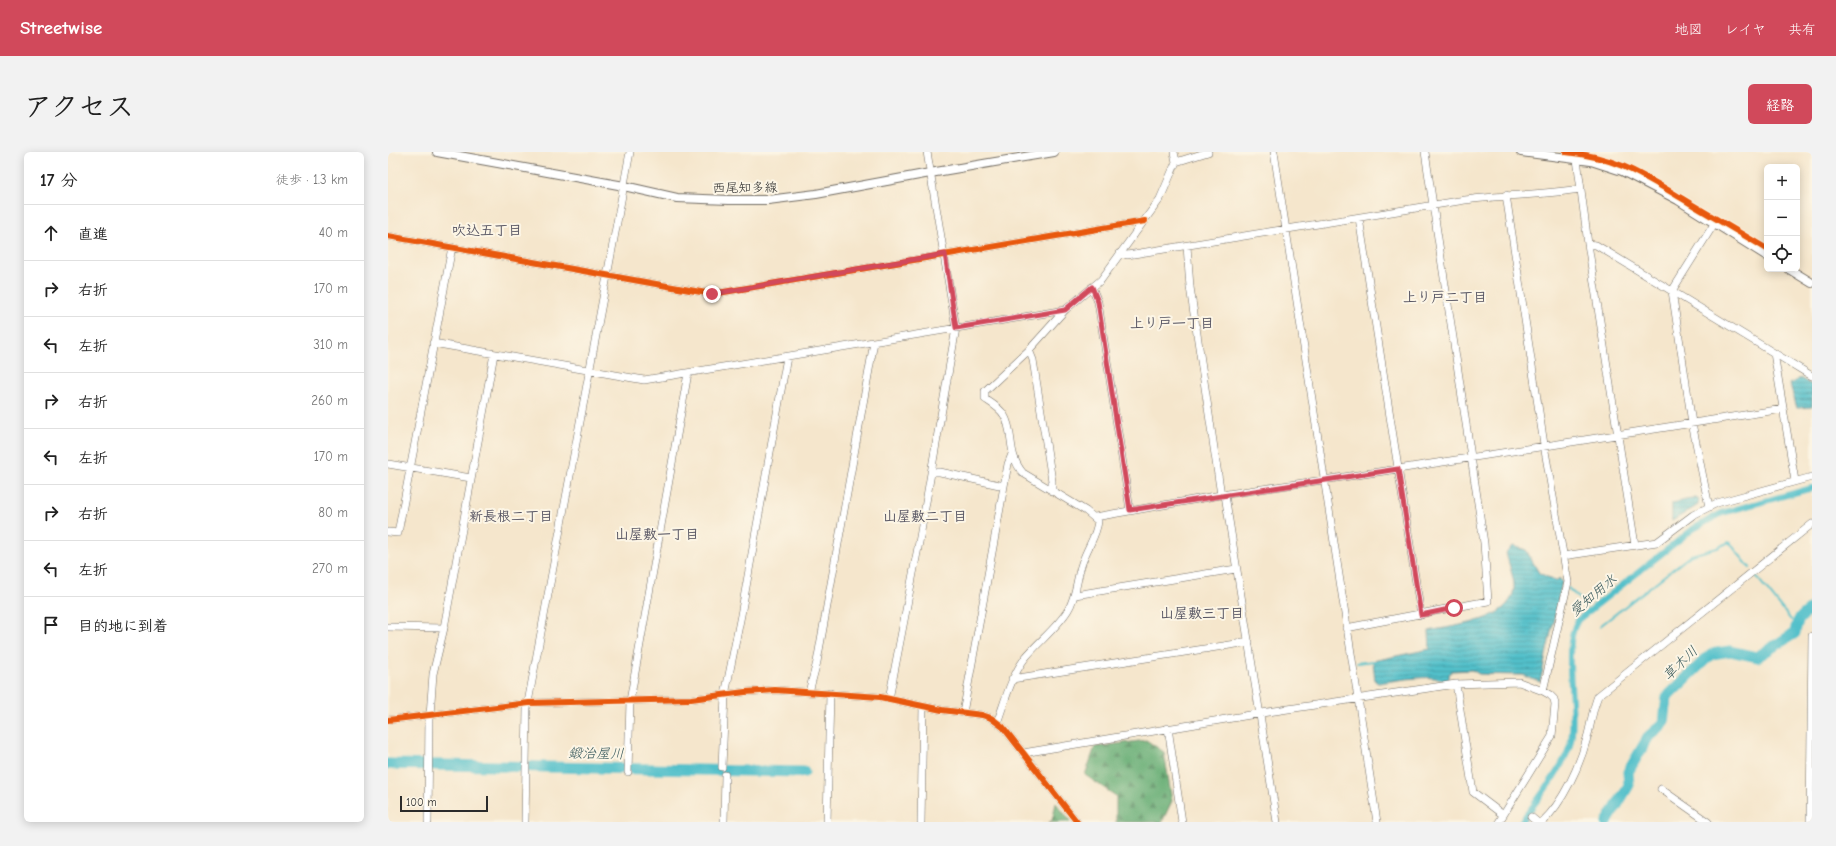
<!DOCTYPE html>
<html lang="ja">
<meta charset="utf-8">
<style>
:root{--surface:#fff;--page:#f2f2f2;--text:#222;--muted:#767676;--line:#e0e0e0;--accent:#d1495b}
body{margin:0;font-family:"Comic Neue","Klee One",sans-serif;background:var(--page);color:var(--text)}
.controls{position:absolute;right:12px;top:12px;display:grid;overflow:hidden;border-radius:6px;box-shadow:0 2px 10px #0003}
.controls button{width:36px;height:36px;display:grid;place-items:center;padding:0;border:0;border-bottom:1px solid var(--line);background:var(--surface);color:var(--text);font:20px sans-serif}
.scale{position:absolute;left:12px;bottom:10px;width:88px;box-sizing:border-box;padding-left:4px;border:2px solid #2b2b2b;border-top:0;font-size:11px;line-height:14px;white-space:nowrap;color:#2b2b2b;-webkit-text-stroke:3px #fcf5e5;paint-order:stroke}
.stop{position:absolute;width:12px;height:12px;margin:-9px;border:3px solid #d1495b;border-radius:50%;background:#fff}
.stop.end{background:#d1495b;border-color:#fff;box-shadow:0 1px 4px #0008}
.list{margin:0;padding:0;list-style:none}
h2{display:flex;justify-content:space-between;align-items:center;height:52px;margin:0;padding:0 16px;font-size:17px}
h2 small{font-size:13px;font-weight:400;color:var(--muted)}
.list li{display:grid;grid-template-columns:26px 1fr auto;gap:12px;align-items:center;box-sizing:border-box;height:56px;padding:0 16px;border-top:1px solid var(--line)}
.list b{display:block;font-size:15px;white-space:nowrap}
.list em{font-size:13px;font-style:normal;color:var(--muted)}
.icon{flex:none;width:22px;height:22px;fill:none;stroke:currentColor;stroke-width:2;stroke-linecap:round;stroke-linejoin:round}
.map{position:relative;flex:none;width:1424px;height:670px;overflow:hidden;border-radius:6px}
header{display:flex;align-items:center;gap:24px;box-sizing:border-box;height:56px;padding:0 20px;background:var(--accent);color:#fff}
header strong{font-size:19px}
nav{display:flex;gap:22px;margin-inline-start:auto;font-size:14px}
.intro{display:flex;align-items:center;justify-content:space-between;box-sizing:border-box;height:96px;padding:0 24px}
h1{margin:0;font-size:28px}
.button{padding:10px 18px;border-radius:6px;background:var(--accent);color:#fff;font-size:14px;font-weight:700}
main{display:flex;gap:24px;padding:0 24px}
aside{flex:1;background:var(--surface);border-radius:6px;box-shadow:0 2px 10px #0003}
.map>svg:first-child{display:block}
.forest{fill:url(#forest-firs);stroke:#486c4e}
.water{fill:url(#water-rules);stroke:#3e767a}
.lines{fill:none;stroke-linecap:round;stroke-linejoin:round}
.stream{stroke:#52c0ca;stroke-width:2}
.canal{stroke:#52c0ca;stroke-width:6}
.river{stroke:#52c0ca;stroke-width:11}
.minor-casing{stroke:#726c63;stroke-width:8}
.major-casing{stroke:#726c63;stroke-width:10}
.minor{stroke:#fff;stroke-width:7}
.major{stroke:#fff;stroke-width:8}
.cycleway-casing{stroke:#fcf5e5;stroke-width:8}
.cycleway{stroke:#e8590c;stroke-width:6}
.route{stroke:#d1495b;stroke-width:5}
.labels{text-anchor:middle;stroke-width:4;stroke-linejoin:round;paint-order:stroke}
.street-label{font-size:13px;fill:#2b2b2b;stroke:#fcf5e5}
.neighbourhood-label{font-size:14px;font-weight:bold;fill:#565462;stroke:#fcf5e5}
.water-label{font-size:14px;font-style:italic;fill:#37585b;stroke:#fcf5e5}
</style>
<header>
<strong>Streetwise</strong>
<nav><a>地図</a><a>レイヤ</a><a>共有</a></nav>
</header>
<div class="intro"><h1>アクセス</h1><a class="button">経路</a></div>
<main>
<aside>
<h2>17 分<small>徒歩 · 1.3 km</small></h2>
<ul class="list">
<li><svg class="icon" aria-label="ahead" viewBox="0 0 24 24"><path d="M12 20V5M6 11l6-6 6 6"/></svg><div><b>直進</b></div><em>40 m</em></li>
<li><svg class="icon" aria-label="right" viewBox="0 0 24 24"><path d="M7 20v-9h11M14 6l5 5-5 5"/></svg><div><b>右折</b></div><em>170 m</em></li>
<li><svg class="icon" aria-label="left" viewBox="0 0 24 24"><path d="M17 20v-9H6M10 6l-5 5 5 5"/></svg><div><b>左折</b></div><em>310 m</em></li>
<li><svg class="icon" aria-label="right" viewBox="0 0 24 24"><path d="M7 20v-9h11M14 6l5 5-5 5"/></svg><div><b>右折</b></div><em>260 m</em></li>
<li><svg class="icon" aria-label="left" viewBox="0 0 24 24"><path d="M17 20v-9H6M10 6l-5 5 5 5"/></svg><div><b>左折</b></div><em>170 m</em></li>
<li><svg class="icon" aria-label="right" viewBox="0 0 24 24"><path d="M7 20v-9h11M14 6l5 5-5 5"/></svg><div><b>右折</b></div><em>80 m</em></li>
<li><svg class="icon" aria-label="left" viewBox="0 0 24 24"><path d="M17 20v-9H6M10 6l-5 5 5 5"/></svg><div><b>左折</b></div><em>270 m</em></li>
<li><svg class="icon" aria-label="arrive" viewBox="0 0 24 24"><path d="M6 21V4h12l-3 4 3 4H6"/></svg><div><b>目的地に到着</b></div></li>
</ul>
</aside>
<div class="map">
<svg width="1424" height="670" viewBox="0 0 1424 670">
<defs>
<pattern id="forest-firs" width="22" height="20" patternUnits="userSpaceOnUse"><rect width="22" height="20" fill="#64ac72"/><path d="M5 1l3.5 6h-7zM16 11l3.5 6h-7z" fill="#538c5e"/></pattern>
<pattern id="water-rules" width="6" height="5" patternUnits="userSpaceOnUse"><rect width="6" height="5" fill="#52c0ca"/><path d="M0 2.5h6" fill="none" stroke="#449ca4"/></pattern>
</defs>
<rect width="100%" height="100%" fill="#fcf5e5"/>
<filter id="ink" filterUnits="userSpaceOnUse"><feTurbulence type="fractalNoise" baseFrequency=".025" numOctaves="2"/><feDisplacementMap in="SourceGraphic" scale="8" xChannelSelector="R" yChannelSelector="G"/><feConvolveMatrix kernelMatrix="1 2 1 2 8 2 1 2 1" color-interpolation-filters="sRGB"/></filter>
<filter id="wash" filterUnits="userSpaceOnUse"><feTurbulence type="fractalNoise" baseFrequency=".012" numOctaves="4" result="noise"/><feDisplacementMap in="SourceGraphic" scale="16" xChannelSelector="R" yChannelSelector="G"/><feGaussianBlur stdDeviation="0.9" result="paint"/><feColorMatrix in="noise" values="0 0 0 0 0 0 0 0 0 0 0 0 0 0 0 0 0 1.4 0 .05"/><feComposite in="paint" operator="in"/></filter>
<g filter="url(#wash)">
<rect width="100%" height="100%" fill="#f5e6cc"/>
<path class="forest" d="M758 588 776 600 784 649 774 670H728V644L697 623 707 595Z
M668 651 683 670H661L664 669Z"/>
<path class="water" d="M1412 226 1424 233V255L1409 256 1402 232Z
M1308 346 1311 348 1310 353 1284 369V351Z
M1125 394 1138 398 1151 421 1168 429 1171 426 1174 430 1152 530 1134 523 1091 522 1084 518 1063 519 1061 523V528L1057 529C1045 521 1006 529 990 531L987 529 985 509 1042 497 1041 479C1068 473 1121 470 1126 437 1127 429 1120 409 1118 401Z"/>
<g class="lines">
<path class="stream" d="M1368 424 1403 468
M1180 436 1195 450
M1212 474 1303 403 1329 396 1341 390 1362 416
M969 511 986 509"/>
<path class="canal" d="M1133 670C1148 649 1175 617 1182 593 1191 559 1172 496 1190 468L1305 377 1334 361 1424 336"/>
<path class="river" d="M0 612 416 620
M1219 670 1241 633 1240 620 1261 584 1276 571 1279 545 1323 502 1342 499 1369 505 1407 481C1409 466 1413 465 1424 456"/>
</g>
</g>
<g filter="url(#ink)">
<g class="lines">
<g class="minor-casing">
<path id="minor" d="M886 0 989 670
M1189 7 1200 92 1247 393
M788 10 820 0
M971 66 1033 463
M0 84 324 142 757 69
M1200 92 1208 93 1424 224
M799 94 802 135 833 343
M732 101 739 103 752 101 1077 48C1115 43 1154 43 1192 37
M704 135 710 150 742 358
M45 191 256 228 677 158
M641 198 645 208 664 329V339
M1386 201 1407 329
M0 312 83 326
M543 320H552L616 334
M837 343 889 670
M1321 355 1304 271 1284 139 1326 72
M707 365 833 343 1010 317 1395 257
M0 380 10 381 64 95
M1175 404 1269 390 1305 363 1329 351 1424 325
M687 443 848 417
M0 475 56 476
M958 476 1100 449 1096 391 1037 0
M624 527 861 490
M1068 532 1085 640 1114 662
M421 540 429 510 486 190
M501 547 532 385 568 176 539 0
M575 561 620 312 624 302
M42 563 45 522 56 476 106 202
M0 568 141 551 303 547 357 540 387 538 492 545 554 558 594 563 603 566 615 575 689 670
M609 571C617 549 623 525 637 506 650 490 669 476 680 458 690 442 688 423 696 406 701 393 709 382 710 369L698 359 635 321C618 301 627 281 616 263 612 256 603 251 597 247V239L641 198 677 158 713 128 772 47 788 10 786 0
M780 576 794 670
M635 601 880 560 1068 532 1131 530 1155 539
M334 615 337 543 353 463 399 205
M240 620 242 549 300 221
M1273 637 1320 670
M1143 665 1149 670
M40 670 41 563
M137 670 139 556 242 0
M336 670 337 623
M439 670 442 541
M533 670 535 554
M1111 670 1164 584 1167 552 1166 547 1162 543 1155 539 1180 430 1157 299 1118 43
M1154 670C1175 651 1192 613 1199 586 1203 573 1204 558 1210 544L1424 372
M1422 670 1424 484"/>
</g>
<g class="major-casing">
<path id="major" d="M49 0 236 34 289 46 341 48H380L428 42 542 21 666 0
M1133 0 1203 9 1234 19 1290 48 1379 104
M1401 117 1424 131"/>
</g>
<use href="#minor" class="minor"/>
<use href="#major" class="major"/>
<g class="cycleway-casing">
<path id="cycleway" d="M1178 0C1228 5 1254 23 1295 47 1323 64 1351 80 1379 97
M0 84 324 142 757 69
M0 568 141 551 303 547 357 540 387 538 492 545 554 558 594 563 603 566 615 575 689 670"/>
</g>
<use href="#cycleway" class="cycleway"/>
</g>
</g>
<g class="lines" filter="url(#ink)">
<path class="route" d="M324 142 557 102 568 176 677 158 704 135 710 150 742 358 1010 317 1033 463 1066 456"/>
</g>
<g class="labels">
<g class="street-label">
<text transform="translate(357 35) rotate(-1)" y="5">西尾知多線</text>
</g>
<g class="neighbourhood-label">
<text x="99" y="83">吹込五丁目</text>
<text x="1057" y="150">上り戸二丁目</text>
<text x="784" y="176">上り戸一丁目</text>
<text x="123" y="369">新長根二丁目</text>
<text x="537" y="369">山屋敷二丁目</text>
<text x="269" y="387">山屋敷一丁目</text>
<text x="814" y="466">山屋敷三丁目</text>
</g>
<g class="water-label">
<text transform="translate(1205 443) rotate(-40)" y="5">愛知用水</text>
<text transform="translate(1292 511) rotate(-44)" y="5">草木川</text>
<text transform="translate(208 601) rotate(1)" y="5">鍛治屋川</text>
</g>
</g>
</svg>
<div class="controls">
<button>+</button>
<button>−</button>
<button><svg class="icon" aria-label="locate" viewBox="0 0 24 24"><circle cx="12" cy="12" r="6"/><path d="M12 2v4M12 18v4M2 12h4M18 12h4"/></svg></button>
</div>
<div class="scale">100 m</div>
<div class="stop" style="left:1066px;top:456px"></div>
<div class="stop end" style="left:324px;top:142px"></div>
</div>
</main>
